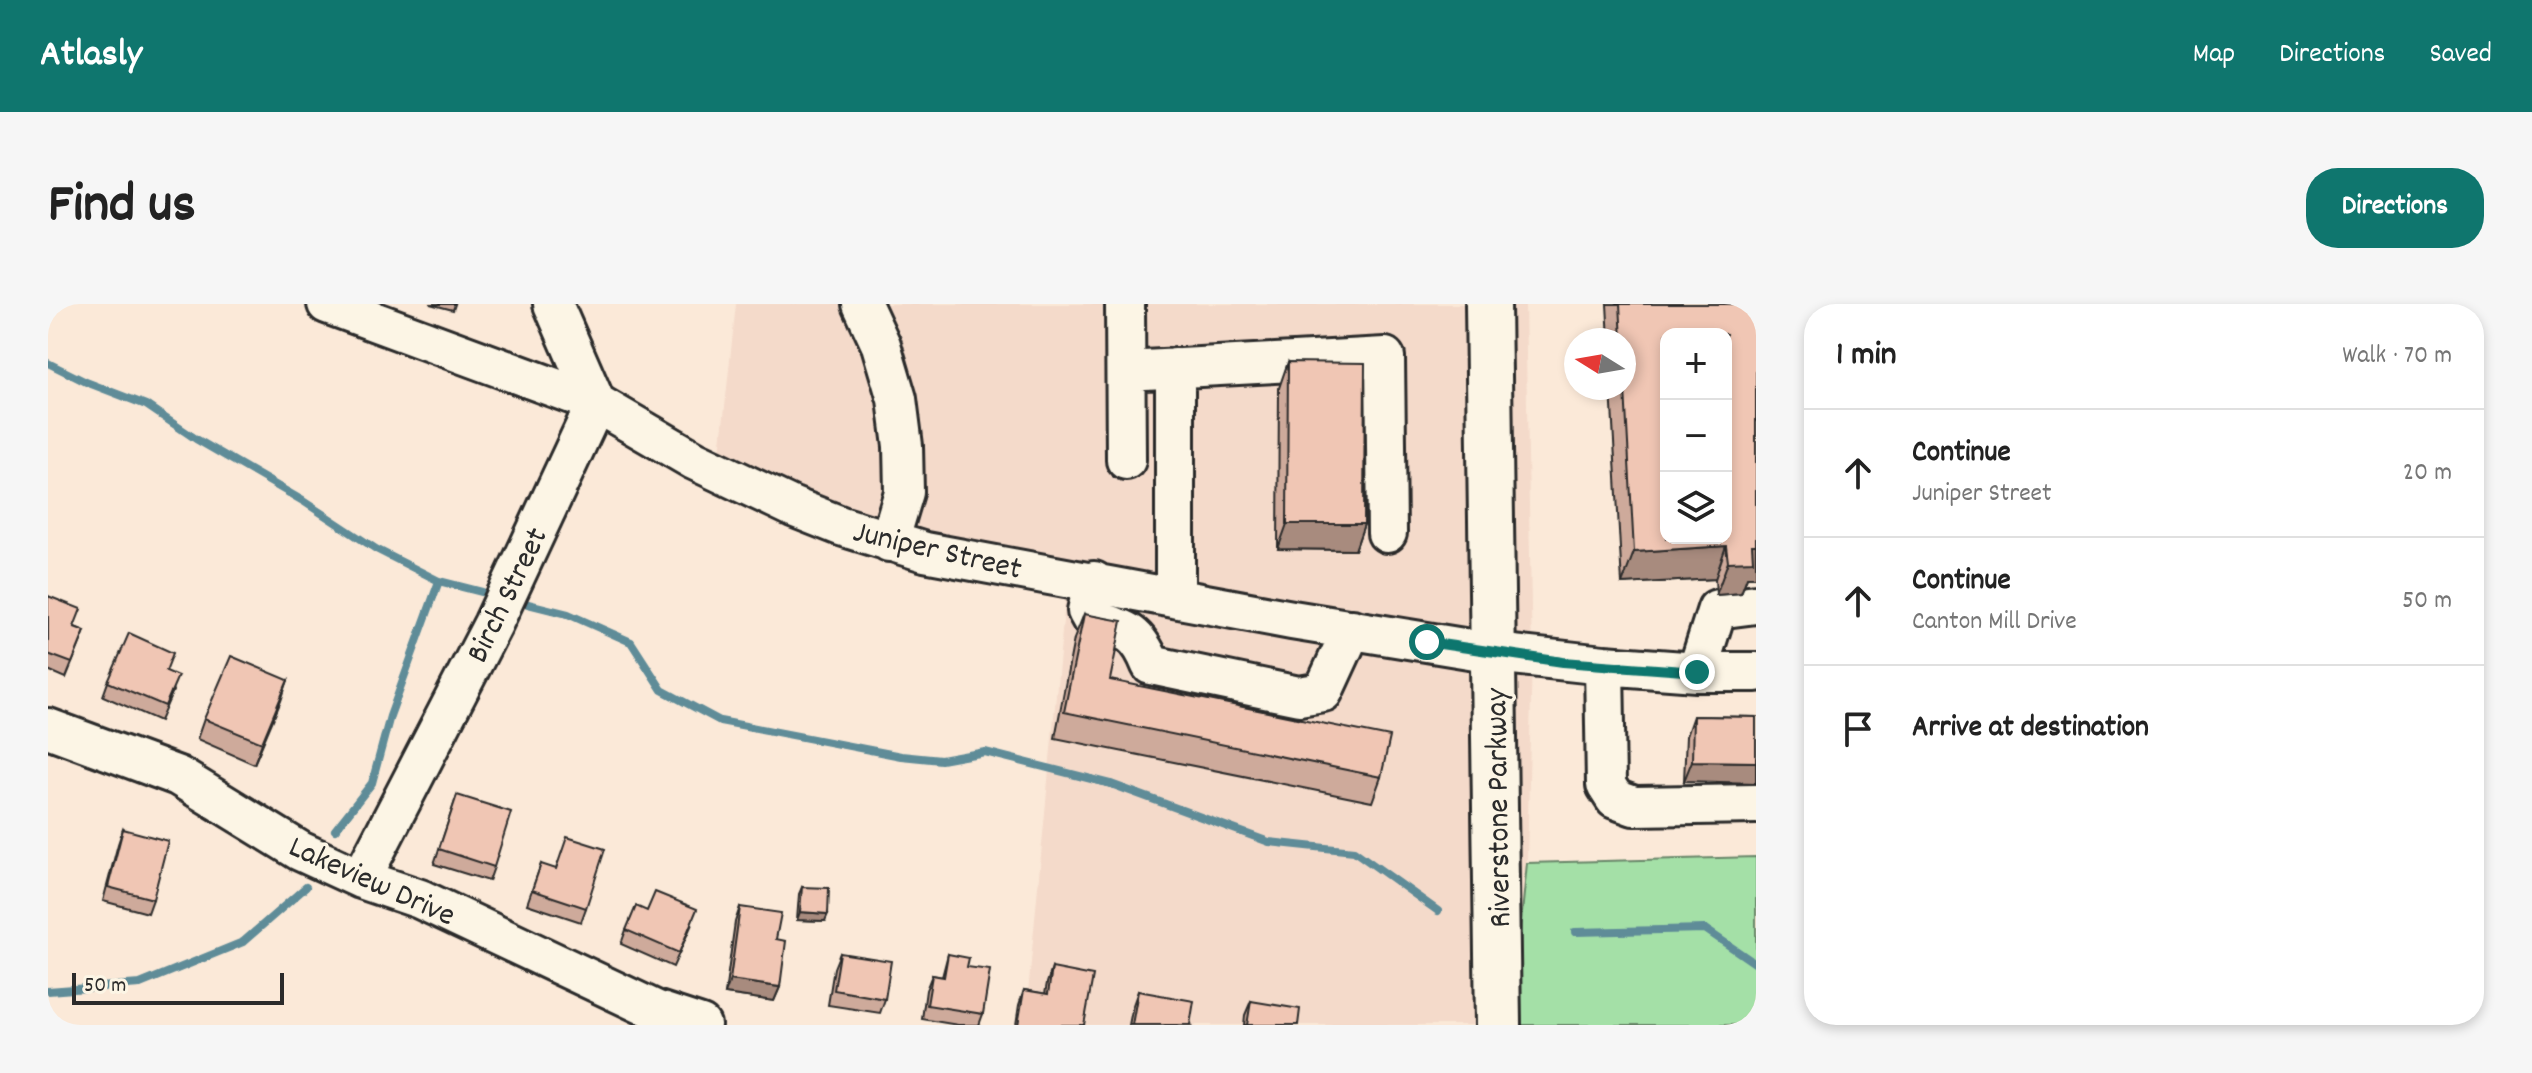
<!DOCTYPE html>
<meta charset="utf-8">
<style>
:root{--surface:#fff;--page:#f6f6f6;--text:#222;--muted:#767676;--line:#e0e0e0;--accent:#0f766e}
body{margin:0;font-family:Dekko,sans-serif;background:var(--page);color:var(--text)}
.controls{position:absolute;right:24px;top:24px;display:grid;overflow:hidden;border-radius:16px;box-shadow:0 4px 12px #0003}
.controls button{width:72px;height:72px;display:grid;place-items:center;padding:0;border:0;border-bottom:2px solid var(--line);background:var(--surface);color:var(--text);font:40px sans-serif}
.compass{position:absolute;left:1516px;top:24px;width:72px;height:72px;border-radius:50%;background:var(--surface);box-shadow:0 4px 12px #0003;rotate:281deg}
.scale{position:absolute;left:24px;bottom:20px;width:212px;box-sizing:border-box;padding-left:8px;border:4px solid #2b2b2b;border-top:0;font-size:22px;line-height:28px;white-space:nowrap;color:#2b2b2b;-webkit-text-stroke:6px #fcf5e5;paint-order:stroke}
.stop{position:absolute;width:24px;height:24px;margin:-18px;border:6px solid #0f766e;border-radius:50%;background:#fff}
.stop.end{background:#0f766e;border-color:#fff;box-shadow:0 2px 8px #0008}
.list{margin:0;padding:0;list-style:none}
h2{display:flex;justify-content:space-between;align-items:center;height:104px;margin:0;padding:0 32px;font-size:34px}
h2 small{font-size:26px;font-weight:400;color:var(--muted)}
.list li{display:grid;grid-template-columns:52px 1fr auto;gap:24px;align-items:center;box-sizing:border-box;height:128px;padding:0 32px;border-top:2px solid var(--line)}
.list b{display:block;font-size:30px;white-space:nowrap}
.list p{margin:0;font-size:26px;white-space:nowrap;color:var(--muted)}
.list em{font-size:26px;font-style:normal;color:var(--muted)}
.icon{flex:none;width:44px;height:44px;fill:none;stroke:currentColor;stroke-width:2;stroke-linecap:round;stroke-linejoin:round}
.map{position:relative;flex:none;width:1708px;height:721px;overflow:hidden;border-radius:32px}
header{display:flex;align-items:center;gap:48px;box-sizing:border-box;height:112px;padding:0 40px;background:var(--accent);color:#fff}
header strong{font-size:38px}
nav{display:flex;gap:44px;margin-inline-start:auto;font-size:28px}
.intro{display:flex;align-items:center;justify-content:space-between;box-sizing:border-box;height:192px;padding:0 48px}
h1{margin:0;font-size:56px}
.button{padding:20px 36px;border-radius:32px;background:var(--accent);color:#fff;font-size:28px;font-weight:700}
main{display:flex;gap:48px;padding:0 48px}
aside{flex:1;background:var(--surface);border-radius:32px;box-shadow:0 4px 12px #0003}
.map>svg:first-child{display:block}
.built{fill:#f4daca}
.green{fill:#a4e0a7;stroke:#688669;stroke-width:2}
.lines{fill:none;stroke-linecap:round;stroke-linejoin:round}
.stream{stroke:#5f8c98;stroke-width:8}
.minor-casing{stroke:#2b2b2b;stroke-width:44}
.major-casing{stroke:#2b2b2b;stroke-width:50}
.minor{stroke:#fcf5e5;stroke-width:38}
.major{stroke:#fcf5e5;stroke-width:44}
.wall{fill:#ceaa9b;stroke:#2b2b2b;stroke-width:2}
.shaded-wall{fill:#a88b7e;stroke:#2b2b2b;stroke-width:2}
.building{fill:#f0c6b4;stroke:#2b2b2b;stroke-width:2;fill-rule:evenodd}
.route{stroke:#0f766e;stroke-width:10}
.labels{text-anchor:middle;stroke-width:7;stroke-linejoin:round;paint-order:stroke}
.street-label{font-size:32px;fill:#2b2b2b;stroke:#fcf5e5}
</style>
<header>
<strong>Atlasly</strong>
<nav><a>Map</a><a>Directions</a><a>Saved</a></nav>
</header>
<div class="intro"><h1>Find us</h1><a class="button">Directions</a></div>
<main>
<div class="map">
<svg width="1708" height="721" viewBox="0 0 1708 721">
<rect width="100%" height="100%" fill="#fbe9d8"/>
<filter id="ink" filterUnits="userSpaceOnUse"><feTurbulence type="fractalNoise" baseFrequency=".0125" numOctaves="2"/><feDisplacementMap in="SourceGraphic" scale="16" xChannelSelector="R" yChannelSelector="G"/><feConvolveMatrix kernelMatrix="1 2 1 2 8 2 1 2 1" color-interpolation-filters="sRGB"/></filter>
<g filter="url(#ink)">
<path class="built" d="M688 0H1477L1484 352 1479 559 1463 721H977L1020 264 884 238 671 158Z"/>
<path class="green" d="M1708 553V721H1463L1479 559Z"/>
<g class="lines">
<path class="stream" d="M0 59 38 78 98 101 148 135 255 197 328 245 391 277 434 288
M480 300 520 310 583 338 614 386 672 417 853 452 893 456 937 448 1063 480 1221 538 1306 547 1390 607
M287 526 324 479 342 412 391 277
M1527 628 1657 625 1708 660
M0 687 92 680 195 638 258 583"/>
<g class="minor-casing">
<path id="minor" d="M279 0 548 99 646 156 745 203 793 222 877 248 1244 316 1446 349 1556 361 1649 368H1708
M814 0 833 41 849 95 855 142 856 188 841 238
M1077 0 1078 156
M1127 64V293
M1078 67 1337 53 1339 229
M1046 277 1039 307 1044 316C1079 326 1089 327 1103 361L1251 392 1275 388 1304 325
M1556 361 1558 481 1567 495 1586 502 1708 500
M1649 368 1669 305 1708 300
M0 424 130 472 252 547 313 575 372 595 607 706 653 721
M313 575 445 320 548 99 505 0"/>
</g>
<g class="major-casing">
<path id="major" d="M1440 0 1450 721"/>
</g>
<use href="#minor" class="minor"/>
<use href="#major" class="major"/>
</g>
<path class="wall" d="M382 0H407L405 6Z
M1559 0H1708V273H1699L1693 289 1668 291 1667 275 1574 280 1563 84H1576V36H1561Z
M1240 58 1316 220 1307 246 1230 245 1231 84Z
M0 292 27 323 37 327 18 374 0 366Z
M1036 310 1062 376 1333 473 1324 498 1007 434 1026 335Z
M119 368 125 387 112 417 55 392 60 378Z
M240 376 206 460 149 435 156 415Z
M1645 412 1708 413 1636 477 1638 432Z
M409 491 446 563 441 577 386 560Z
M75 525 105 595 100 609 55 597 70 540Z
M493 560 538 604 533 618 479 600Z
M754 583 777 617 749 616 751 590Z
M692 603 728 635 732 683 726 697 677 690 687 618Z
M599 607 644 620 625 663 573 640 578 626Z
M792 649 837 695 832 709 780 701 786 664Z
M900 650 919 663 935 710 931 721H910L874 715 878 686 884 671 894 673Z
M1004 664 1036 721H968L971 701 976 686 997 690 999 679Z
M1090 687 1142 721H1081L1085 701Z
M1203 697 1250 721H1196L1197 711Z"/>
<path class="shaded-wall" d="M1239 220H1316L1307 246 1230 245Z
M1704 241H1708V273H1699L1693 289 1668 291 1680 258Z
M1678 242 1667 275 1574 280 1586 248Z
M240 376 233 397 206 460 214 439Z
M1644 457 1708 458V479L1636 477Z
M752 608 780 610 777 617 749 616Z
M682 676 732 683 726 697 677 690Z"/>
<path class="building" d="M1572 0H1708V241H1704L1705 257 1680 258 1678 242 1586 248 1576 67V36H1574ZM1618 30H1678V234H1618Z
M1240 58 1317 59 1316 220H1239Z
M0 292 33 305 26 323 37 327 24 359 0 350Z
M1036 310 1074 317 1062 376 1342 433 1333 473 1016 408Z
M81 329 125 349 118 367 130 372 117 402 60 378Z
M183 352 240 376 214 439 156 415Z
M1645 412 1708 413V458L1644 457Z
M409 491 463 508 446 563 391 545Z
M75 525 120 537 105 595 60 583Z
M519 533 557 545 538 604 484 586 493 560 508 565Z
M754 583 781 584 780 610 752 608Z
M607 588 649 605 631 649 578 626 588 602 599 607Z
M692 603 733 609 728 635 738 637 732 683 682 676Z
M792 649 843 657 837 695 786 686Z
M900 650 921 654 919 663 942 666 935 710 879 701 884 671 896 673Z
M1004 664 1045 672 1036 721H970L976 686 1000 690Z
M1090 687 1146 697 1142 721H1084Z
M1203 697 1252 705 1250 721H1199Z"/>
</g>
<g class="lines" filter="url(#ink)">
<path class="route" d="M1379 338 1515 358 1649 368"/>
</g>
<g class="labels">
<g class="street-label">
<text transform="translate(890 244) rotate(13)" y="11">Juniper Street</text>
<text transform="translate(457 290) rotate(-64)" y="11">Birch Street</text>
<text transform="translate(1448 504) rotate(-91)" y="11">Riverstone Parkway</text>
<text transform="translate(325 575) rotate(24)" y="11">Lakeview Drive</text>
</g>
</g>
</svg>
<div class="controls">
<button>+</button>
<button>−</button>
<button><svg class="icon" aria-label="layers" viewBox="0 0 24 24"><path d="M12 4l9 5-9 5-9-5zM3 14l9 5 9-5"/></svg></button>
</div>
<svg class="compass" viewBox="-18 -18 36 36"><path d="M0-13l5 13h-10z" fill="#e53935"/><path d="M0 13l5-13h-10z" fill="#767676"/></svg>
<div class="scale">50 m</div>
<div class="stop" style="left:1379px;top:338px"></div>
<div class="stop end" style="left:1649px;top:368px"></div>
</div>
<aside>
<h2>1 min<small>Walk · 70 m</small></h2>
<ul class="list">
<li><svg class="icon" aria-label="ahead" viewBox="0 0 24 24"><path d="M12 20V5M6 11l6-6 6 6"/></svg><div><b>Continue</b><p>Juniper Street</p></div><em>20 m</em></li>
<li><svg class="icon" aria-label="ahead" viewBox="0 0 24 24"><path d="M12 20V5M6 11l6-6 6 6"/></svg><div><b>Continue</b><p>Canton Mill Drive</p></div><em>50 m</em></li>
<li><svg class="icon" aria-label="arrive" viewBox="0 0 24 24"><path d="M6 21V4h12l-3 4 3 4H6"/></svg><div><b>Arrive at destination</b></div></li>
</ul>
</aside>
</main>
